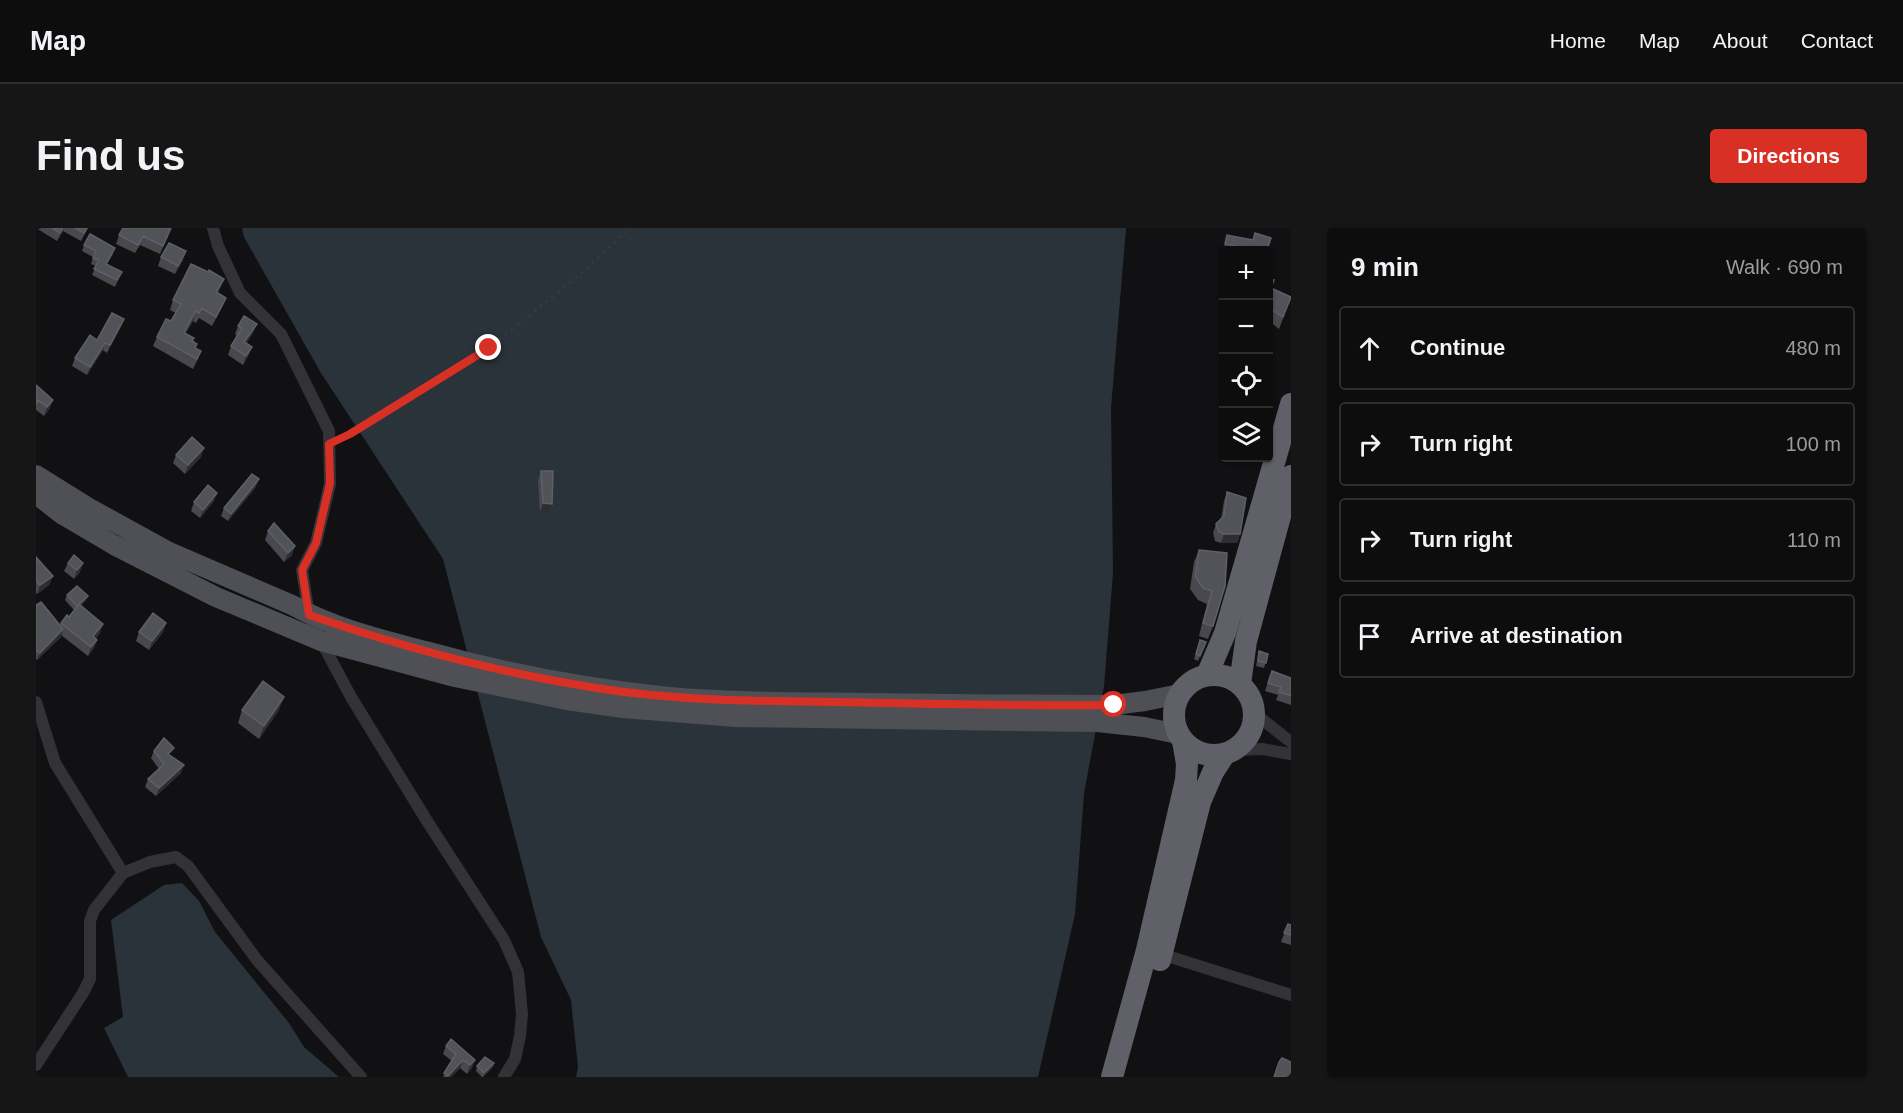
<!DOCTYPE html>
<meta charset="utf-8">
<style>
:root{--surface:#0d0d0e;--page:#161617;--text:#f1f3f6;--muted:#9a9c9e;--line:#2d2d2e;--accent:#d93025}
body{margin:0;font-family:Arial,sans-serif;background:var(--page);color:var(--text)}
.controls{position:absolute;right:18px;top:18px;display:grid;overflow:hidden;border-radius:6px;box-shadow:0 2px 4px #0004}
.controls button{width:54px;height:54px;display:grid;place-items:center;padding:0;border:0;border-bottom:2px solid var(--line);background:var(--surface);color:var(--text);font:30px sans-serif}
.stop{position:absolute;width:18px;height:18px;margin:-14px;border:4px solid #d93025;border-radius:50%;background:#fff}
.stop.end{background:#d93025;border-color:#fff;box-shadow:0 2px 6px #0008}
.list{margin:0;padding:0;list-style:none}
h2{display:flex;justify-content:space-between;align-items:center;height:78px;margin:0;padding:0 24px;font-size:26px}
h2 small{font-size:20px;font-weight:400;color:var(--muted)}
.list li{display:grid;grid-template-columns:39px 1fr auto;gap:18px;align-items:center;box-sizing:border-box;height:84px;margin:0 12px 12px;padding:0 12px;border:2px solid var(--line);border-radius:6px}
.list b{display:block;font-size:22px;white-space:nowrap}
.list em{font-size:20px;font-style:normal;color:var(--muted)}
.icon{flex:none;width:33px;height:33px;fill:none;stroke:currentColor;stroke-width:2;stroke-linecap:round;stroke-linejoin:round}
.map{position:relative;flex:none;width:1255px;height:849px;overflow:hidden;border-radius:6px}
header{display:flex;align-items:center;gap:36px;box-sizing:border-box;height:84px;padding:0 30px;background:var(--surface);border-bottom:2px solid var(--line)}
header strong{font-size:28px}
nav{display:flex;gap:33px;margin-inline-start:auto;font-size:21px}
.intro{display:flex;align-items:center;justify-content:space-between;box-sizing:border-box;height:144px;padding:0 36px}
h1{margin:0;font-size:42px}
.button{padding:15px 27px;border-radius:6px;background:var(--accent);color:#fff;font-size:21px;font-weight:700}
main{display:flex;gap:36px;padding:0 36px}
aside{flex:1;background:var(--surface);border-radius:6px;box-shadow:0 2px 4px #0004}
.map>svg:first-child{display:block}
.water{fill:#2b333a}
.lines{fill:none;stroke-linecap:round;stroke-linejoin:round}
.path{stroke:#393a3e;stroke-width:2;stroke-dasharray:3 4.5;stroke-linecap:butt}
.street{stroke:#333337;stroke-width:12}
.primary{stroke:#4f5056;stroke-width:20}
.highway{stroke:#5f6068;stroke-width:22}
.wall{fill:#48484e}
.shaded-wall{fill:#2e2e32}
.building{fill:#525259;stroke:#5e6067;stroke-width:1.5}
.route{stroke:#d93025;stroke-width:8}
</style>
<header>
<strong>Map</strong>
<nav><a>Home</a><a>Map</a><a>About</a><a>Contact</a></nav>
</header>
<div class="intro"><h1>Find us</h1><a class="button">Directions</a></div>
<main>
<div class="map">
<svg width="1255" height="849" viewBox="0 0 1255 849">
<rect width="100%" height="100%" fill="#111113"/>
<path class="water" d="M206 0H1090L1075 180 1077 345 1068 458 1048 565 1039 686 1002 849H540L542 839 535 772 505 709 407 331 285 145 208 9Z
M146 655 163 673 179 704 253 795 268 819 303 849H92L68 800 87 789 75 692 128 657Z"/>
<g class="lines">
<path class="path" d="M304 211 453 120 542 48 594 0"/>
<path class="street" d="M177 0 182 18 204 65 245 106 293 203 294 256 280 315 266 342 273 387 285 413 315 469 391 593 468 712 482 744 486 786 484 808 479 831 468 849
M0 474 19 535 87 645
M1218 485 1255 514
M1200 522 1226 521 1255 526
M1125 726 1255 767
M0 837 47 765 54 751V693L58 682 87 645 114 634 140 629 152 638 221 732 325 849"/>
<path class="primary" d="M0 247 53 280 133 324 256 377C297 400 347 412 393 424 472 446 552 461 633 469 700 475 767 474 833 475 915 476 996 477 1078 477L1109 473 1144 466
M0 266 27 287 78 317 180 369 285 413 419 449 531 472 587 480 700 489 1061 494 1108 499 1142 506"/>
<path class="highway" d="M1138 487a40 40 0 1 1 80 0a40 40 0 1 1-80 0Z
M1171 447 1189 405 1255 176
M1204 456 1210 413 1255 248
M1124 732 1164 574 1177 544 1188 527
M1076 849 1111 722 1150 552 1151 536 1147 513"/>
</g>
<path class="wall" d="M0 0H52L45 13 27 3 21 13Z
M83 7 132 8 124 26 104 17 99 25 80 16Z
M1191 7 1231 22H1188V24L1187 23Z
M48 17 77 26 71 36 83 50 79 59 56 47 60 38 55 36 57 29 46 23Z
M125 29 147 32 139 46 122 38Z
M1188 38V55L1184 54Z
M172 44 188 51 182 65 190 70 186 79 176 98 163 90 160 95 157 93 150 105 158 110 157 114 161 116 159 120 165 123 161 133 157 141 117 118 121 109 135 93 140 85 134 82 137 72Z
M1233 50 1235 60 1255 69 1243 101 1233 93Z
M88 91 85 98 71 125 67 122 51 147 36 138 39 130Z
M202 98 217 105 210 116 216 119 212 128 207 137 192 127 195 118 201 108 199 106Z
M0 157 14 180 8 188 0 182Z
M140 227 165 229 149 246 137 235Z
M505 243 513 284H504L502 252Z
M220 259 192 293 185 288 188 280Z
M1191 264 1204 306 1201 315H1185L1179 313 1177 305 1180 296 1185 291 1188 273Z
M178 273 164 290 155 283 158 274Z
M232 303 256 327 248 334 229 312Z
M1163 322 1191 325 1177 398 1172 411 1163 408 1171 376 1162 372 1154 361 1158 334Z
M0 329 17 348 13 357 1 366 0 365Z
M32 335 44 344 38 351 28 343Z
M31 367 52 368 50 372 45 378 64 405 60 410 58 420 52 428 25 407V409L1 432 0 431V377L24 397 25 395 33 389 38 382 29 372Z
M130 395 127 404 113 422 100 413 103 404Z
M1164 412 1170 414 1162 433 1158 431Z
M1223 423 1232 426 1228 440 1220 438Z
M1236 443 1255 450V477L1240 472 1242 467 1229 463Z
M206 482H243L223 511 202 495Z
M118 523 135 528 145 545 120 568 109 559 112 551 123 541 115 530Z
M1252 696 1255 697V717L1245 714Z
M415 811 436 840 431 846 424 840 415 849H407L416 833 407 826 410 818Z
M458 835 457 839 447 849H446L440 843 441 838Z"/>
<path class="shaded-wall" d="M27 0H28L27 3 21 13Z
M150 23 147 32 139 46 142 38Z
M188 51 184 61 176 74 180 64Z
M160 83 157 93 145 114 148 105Z
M88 91 85 98 71 125 74 117Z
M221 96 217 105 205 123 208 114Z
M69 115 67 122 51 147 54 139Z
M216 119 212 128 207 137 210 128Z
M17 172 14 180 8 188 11 179Z
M168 220 165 229 149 246 152 237Z
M223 251 220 259 192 293 195 286Z
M181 265 178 273 164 290 167 282Z
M507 275 516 276 513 284H504Z
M1188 306H1204L1201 315H1185Z
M259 318 256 327 248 334 252 325Z
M47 335 44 344 38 351 41 342Z
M17 348 13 357 1 366 4 357Z
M52 368 50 372 40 383 42 379Z
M130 395 127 404 113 422 116 413Z
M67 396 64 405 54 417 57 408Z
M27 401 25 409 1 432 4 425Z
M61 412 58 420 52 428 55 419Z
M248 469 243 482 223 511 228 498Z
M148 537 145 545 120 568 123 560Z
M427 832 424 840 415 849H411Z
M439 832 436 840 431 846 434 837Z
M458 835 457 839 447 849 448 845Z"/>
<path class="building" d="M16 0H27L24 5Z
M39 0H51L48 5Z
M87 0H135L127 18 107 8 102 17 83 7Z
M1219 5 1235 10 1231 22H1221L1189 16 1191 7 1217 12Z
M54 6 79 20 70 36 86 44 81 52 58 41 63 32 57 30 60 23 48 17Z
M133 15 150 23 142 38 125 29Z
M155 36 172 44 173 42 188 51 180 64 190 70 180 89 166 80 163 85 160 83 148 105 158 110 156 113 161 116 159 120 165 123 161 131 121 109 130 91 135 93 145 76 137 72Z
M1233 50 1238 52 1235 60 1255 69 1247 89 1233 80Z
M76 85 88 91 74 117 69 115 54 139 39 130 54 107 61 112Z
M208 88 221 96 208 114 216 119 210 128 195 118 206 100 202 98Z
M0 157 17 172 11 179 2 172 0 176Z
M156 209 168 220 152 237 140 227Z
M505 243H517L516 276 507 275Z
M216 246 223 251 195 286 188 280Z
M172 257 181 265 167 282 158 274Z
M1191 264 1210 270 1204 306H1188L1183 304 1180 296 1188 288Z
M238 295 259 318 252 325 232 303Z
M1163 322 1191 325 1189 358 1177 398 1167 395 1176 363 1167 360 1159 348Z
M38 327 47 335 41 342 32 335Z
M0 329 17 348 4 357 0 352Z
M41 358 52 368 41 378 31 367Z
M5 374 27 401 4 425 0 422V377Z
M43 376 67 396 57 408 61 412 55 419 25 395 31 387 33 389Z
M117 385 130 395 116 413 103 404Z
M1164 412 1170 414 1164 428 1160 426Z
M1223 423 1232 426 1230 435 1222 433Z
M1236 443 1255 450V468L1243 464 1245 459 1232 455Z
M227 453 248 469 228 498 206 482Z
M128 510 138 520 132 526 148 537 123 560 112 551 128 536 118 523Z
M1252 696 1255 697V707L1248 705Z
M415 811 439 832 434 837 427 832 412 848 408 845 420 826 410 818Z
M449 829 458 835 448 845 441 838Z
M1246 830 1255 834V849H1238L1243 834Z"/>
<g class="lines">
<path class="route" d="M453 120 314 206 293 216 294 255 280 315 266 342 273 387C369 420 466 446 567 461 644 473 723 473 802 474 894 476 986 478 1078 477"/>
</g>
</svg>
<div class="controls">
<button>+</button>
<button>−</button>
<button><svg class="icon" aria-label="locate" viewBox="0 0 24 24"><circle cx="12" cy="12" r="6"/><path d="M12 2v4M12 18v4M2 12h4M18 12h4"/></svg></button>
<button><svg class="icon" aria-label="layers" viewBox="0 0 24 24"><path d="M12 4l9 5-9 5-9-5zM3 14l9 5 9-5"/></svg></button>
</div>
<div class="stop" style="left:1078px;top:477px"></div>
<div class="stop end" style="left:453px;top:120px"></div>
</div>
<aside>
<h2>9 min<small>Walk · 690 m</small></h2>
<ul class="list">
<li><svg class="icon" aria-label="ahead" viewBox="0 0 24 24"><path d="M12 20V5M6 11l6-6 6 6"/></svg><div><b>Continue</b></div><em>480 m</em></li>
<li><svg class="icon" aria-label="right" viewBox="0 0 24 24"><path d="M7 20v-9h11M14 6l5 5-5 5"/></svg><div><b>Turn right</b></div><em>100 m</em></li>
<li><svg class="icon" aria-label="right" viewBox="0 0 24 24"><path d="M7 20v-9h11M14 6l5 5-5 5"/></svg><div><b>Turn right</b></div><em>110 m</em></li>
<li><svg class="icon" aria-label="arrive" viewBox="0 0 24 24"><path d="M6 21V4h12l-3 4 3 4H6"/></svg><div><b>Arrive at destination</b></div></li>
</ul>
</aside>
</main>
